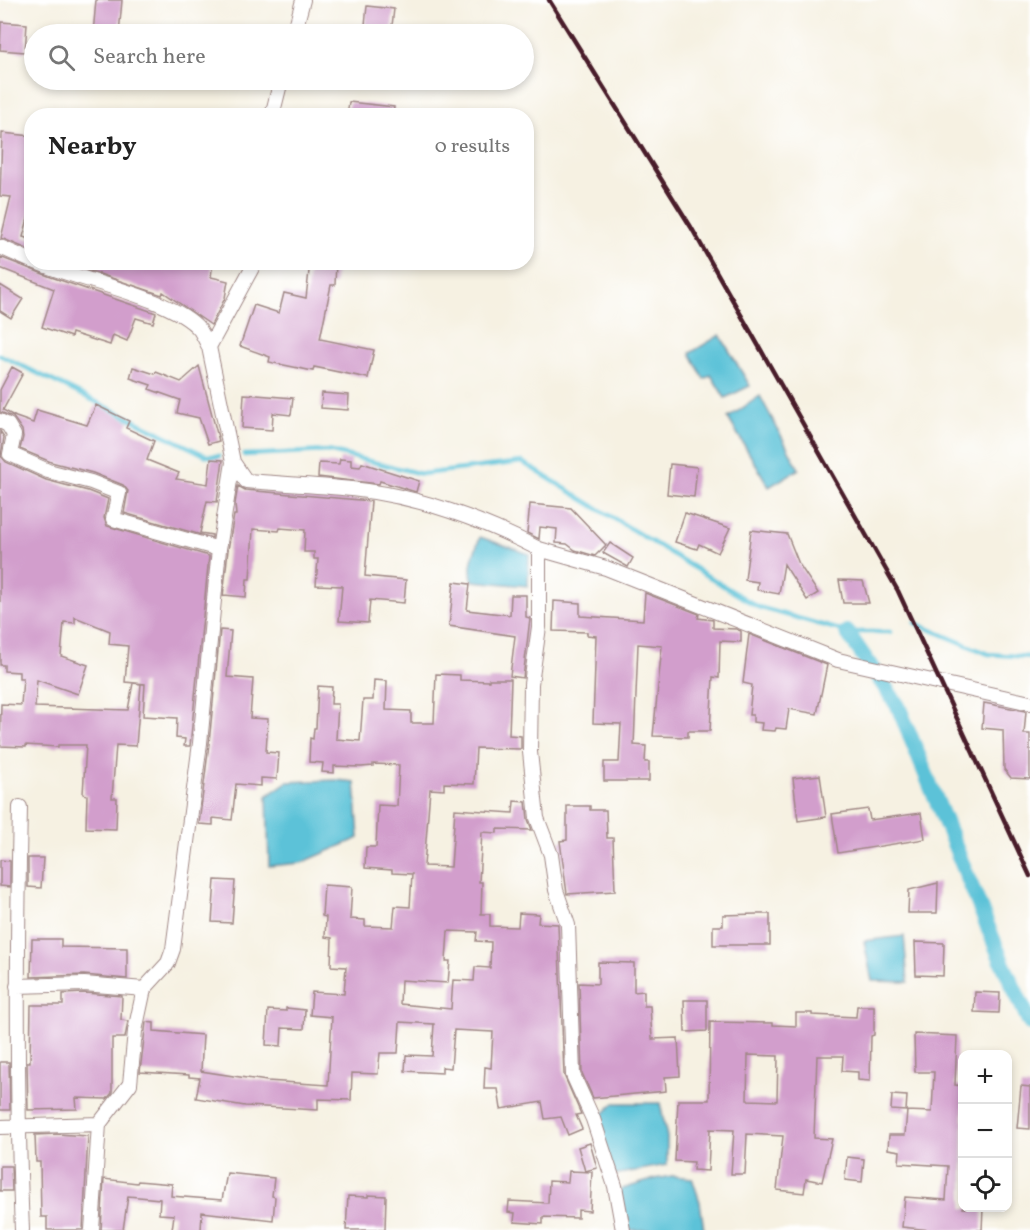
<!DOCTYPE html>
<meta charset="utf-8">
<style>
:root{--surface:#fff;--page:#f6f6f6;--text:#222;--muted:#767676;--line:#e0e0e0}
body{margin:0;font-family:Vollkorn,serif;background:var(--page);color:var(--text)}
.controls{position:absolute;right:18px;bottom:18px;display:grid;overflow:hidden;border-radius:12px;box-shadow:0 3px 9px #0003}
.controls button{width:54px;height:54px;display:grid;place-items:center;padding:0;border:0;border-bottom:2px solid var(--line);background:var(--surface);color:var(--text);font:30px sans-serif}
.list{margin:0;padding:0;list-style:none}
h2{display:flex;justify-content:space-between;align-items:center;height:78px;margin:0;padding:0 24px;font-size:26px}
h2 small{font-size:20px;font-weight:400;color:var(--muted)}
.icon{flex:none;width:33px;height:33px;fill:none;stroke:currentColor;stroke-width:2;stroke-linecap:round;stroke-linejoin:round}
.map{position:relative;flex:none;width:1030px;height:1230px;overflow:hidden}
.search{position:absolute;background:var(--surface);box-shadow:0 3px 9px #0003;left:24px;top:24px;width:510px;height:66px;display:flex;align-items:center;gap:15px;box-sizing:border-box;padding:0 21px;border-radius:33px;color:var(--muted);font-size:22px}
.panel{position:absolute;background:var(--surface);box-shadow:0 3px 9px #0003;left:24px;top:108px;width:510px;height:162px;border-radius:24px}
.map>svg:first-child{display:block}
.water{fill:#5bc2d8;stroke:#527082;stroke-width:1.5}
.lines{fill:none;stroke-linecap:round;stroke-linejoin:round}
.stream{stroke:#5bc2d8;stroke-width:4.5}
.canal{stroke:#5bc2d8;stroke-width:16}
.building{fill:#d29ecc;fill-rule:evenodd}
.minor-casing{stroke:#a08886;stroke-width:16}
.minor{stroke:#fff;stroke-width:14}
.rail{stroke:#4a1f2b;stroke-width:4.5}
</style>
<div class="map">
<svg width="1030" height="1230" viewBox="0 0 1030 1230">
<rect width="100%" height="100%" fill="#fff"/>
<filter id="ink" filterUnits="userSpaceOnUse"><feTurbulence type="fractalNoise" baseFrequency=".0167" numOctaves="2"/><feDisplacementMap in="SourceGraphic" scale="12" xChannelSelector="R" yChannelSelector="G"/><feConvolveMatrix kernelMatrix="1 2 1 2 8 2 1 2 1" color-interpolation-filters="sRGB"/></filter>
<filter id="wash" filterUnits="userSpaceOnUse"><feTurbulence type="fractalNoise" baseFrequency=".008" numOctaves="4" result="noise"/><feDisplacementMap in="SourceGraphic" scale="24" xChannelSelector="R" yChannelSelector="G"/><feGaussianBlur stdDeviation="1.35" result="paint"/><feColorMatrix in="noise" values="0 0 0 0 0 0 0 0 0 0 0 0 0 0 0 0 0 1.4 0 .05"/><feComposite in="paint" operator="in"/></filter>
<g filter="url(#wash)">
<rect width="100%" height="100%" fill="#f6f1e2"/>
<path class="water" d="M720 335 750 386 725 398 711 375 704 379 690 353Z
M760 396 799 469 769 487 728 418Z
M480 537 529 554 528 586 473 581C467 566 475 552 480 537Z
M335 780 355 782 359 838 301 863 269 866 267 796 287 782Z
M904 936 908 982 872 981 864 941Z
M614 1103H660L667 1137V1165L614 1175 597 1120Z
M672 1176 692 1178 700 1202 704 1230H628L619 1190 655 1179Z"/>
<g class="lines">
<path class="stream" d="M0 355 207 456H219
M244 455 328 451 422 474 522 462 758 607 847 632H890
M915 623 988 654 1030 657"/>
<path class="canal" d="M847 632 898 706 1003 964 1030 1023"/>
</g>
<g id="blocks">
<path class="building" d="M96 0H122L119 34H93Z
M367 6 394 9 391 34H364Z
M1 22 27 24 25 52 0 50Z
M349 102 394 107 393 116H347Z
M2 133 32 136V204L23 237 32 240V251L1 238 11 197 0 196Z
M0 257 51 277 156 313 153 323 136 318 127 341 113 335 110 345 72 333 71 337 42 327 54 289 0 268Z
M64 262 99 269 100 262H213L211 277 228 281 225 298 211 325 163 292 162 295Z
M310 262H336L335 285H331L320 339 374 350 368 378 314 367 313 371 269 362 270 357 240 346 254 305 279 313 284 293 306 298Z
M0 285 23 299 11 318 0 311Z
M199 366 219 441 208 444 199 418 177 413 180 400 149 389 151 385 130 378 133 367 155 374 156 372 181 382Z
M12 367 23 373 3 410 16 417 33 423 37 410 87 425 96 405 129 421 126 428 154 441 147 460 179 473 176 479 208 484 211 459 223 460 217 502 207 501 200 533 212 535V538L124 513 128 491 123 485 93 473 51 462 20 449 23 437 22 430 13 417 0 412V390Z
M322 393 349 395 348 410 321 408Z
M244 394 293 398 291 415 273 413 272 430 242 428Z
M0 431 4 437 1 456 6 462 46 480 88 491 108 499 104 518 107 526 209 556 190 746H184L185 739 176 738 177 718 143 716 145 684 125 682 128 646 109 644 110 631 75 617V623L64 622 61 656 88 665 78 694 37 680 35 707 128 710 133 683 141 684 136 746 116 745 112 798H117L116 829 86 828 87 795 83 794 86 745H58V747L26 745V747L0 746 1 704 21 705 23 678H19V672L4 671V665H0Z
M340 459 351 460V466L360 467 362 463 419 481 416 492 380 481 379 484 318 477 319 463 339 464Z
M670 464 697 467 694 497 667 494Z
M238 486 245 490 371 501 365 576 406 580 404 603 370 600 368 623 339 621 342 586 316 585 318 559H314V552H304L305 530 280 528 279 531 253 529 250 579H247L246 597 224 595 223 597 228 550 234 515H236L235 504Z
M530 504 571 508 606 545 595 556 575 550 567 544 556 543 557 529 540 527 539 539 527 533Z
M685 513 730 528 718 553 699 544 697 549 675 542Z
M751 530 787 534 799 564 818 593 807 600 784 564 779 594 757 590 758 582 745 580Z
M610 543 633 558 628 567 603 553Z
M839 580 863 581 869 603H843Z
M454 582 470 584 467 610 510 615 511 595H526V617L530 618 523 678 510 676 515 636 449 626Z
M645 593 699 614 698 618 713 620V628L736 629 741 631V642L720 641 719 678 713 677 710 731H688V737L653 736 662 646 638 644 634 745 646 746 645 762H649V781H604V762H619L621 724 593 723 596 636 587 635V632L553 631 554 601 580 603V616L643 620Z
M220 630 231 631 227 677 253 679 250 718 268 719 266 752 279 753 277 779 261 778V786L236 784 232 820 213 818V825L199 824 209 744Z
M749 634 827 665 817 714 789 709 786 729 776 728 775 731 761 730 762 723 753 722V715H749L752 685 743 683Z
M436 674 460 675V680L489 681V679H511L509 735 521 736V749L476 748 474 784 444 783V790L430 789 424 866 451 867 455 809 513 813 514 801 526 802 528 819 532 830 497 829V833L482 832 479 882H482L481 914H490V926L518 927 519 913 539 914 538 923 558 924 564 1075 581 1114 576 1115 582 1129 568 1135 561 1117 545 1119 542 1102 501 1109 498 1089H484L485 1067 491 1068 493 1032 454 1030 451 1068 442 1067V1073L405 1071 406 1055 432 1056 434 1024 400 1022 398 1053H380L378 1074 352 1073 351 1100 318 1099V1110L245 1106 196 1098 200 1078 189 1077V1075L140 1072 146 1022 154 1023V1031L203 1035 201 1071 267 1081 328 1085 332 1017 310 1015 312 992 344 994 346 967 331 966 332 938 325 937 326 917 322 916 324 885 352 887 350 919 365 920V926L393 927 395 906 410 907 412 874 392 873V870L365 868 366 847H376L378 805 397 806 399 765 373 764V766L361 767 334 766V773L322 772 323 763 309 762 310 738 313 739 314 728H316L318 686 332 687 331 704H338L336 739 360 741 363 700H373L374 680 387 681 386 710 411 711V723H434ZM448 931 477 932 476 941 491 942 490 968 475 967 474 981 453 980 451 1009 400 1004 401 980 448 983 450 961H446Z
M984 703 1026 711 1024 734H1030V779L1011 778 1004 769 1003 730 982 728Z
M820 775 826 817 798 821 793 778Z
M567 806H590V810H606L607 838H613L615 891 567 894 560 841 567 840Z
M868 809 870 820 921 813 925 839 838 853 832 814Z
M28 858H43L41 888 28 887Z
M0 860 10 861V887L0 886Z
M215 880 235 881 232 923 212 922Z
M938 883 937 913H908L909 890Z
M757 914H770V945H713V926H723V915Z
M32 939H61V947L127 948V979L84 975 31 977Z
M915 942 944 943 943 976 916 975Z
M598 962 634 963V992L644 991V1006H650L652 1039 678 1038 680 1076 665 1077 666 1091 593 1098 582 1073 579 983 598 984Z
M975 992 1000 993 999 1013 974 1012Z
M84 993 122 996 121 1020 128 1021 125 1038H112V1093L107 1099 76 1098 77 1109 28 1110 27 1062H30L31 1005H63V994Z
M684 1000H707V1031L685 1032Z
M857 1006H874V1035L871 1036 870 1081 858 1080V1072L842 1071 843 1056H817L814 1138 832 1139 822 1182 806 1179 804 1193 777 1190 783 1136 747 1134 745 1174H731L734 1130 710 1129 708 1171 693 1170 694 1162 675 1161 678 1100H709L710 1022 773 1023V1025L796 1026V1013H812V1015L856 1017ZM748 1055 778 1056 777 1101 747 1100Z
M286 1008 305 1010 304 1029 282 1028 281 1046 266 1045 268 1010 286 1011Z
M914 1034 957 1036 955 1085 963 1086V1208H983L982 1230H930L902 1227 905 1197 946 1200 948 1166 899 1163 900 1151 888 1149 889 1135H905L907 1111 932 1112 934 1072H915Z
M0 1062H9L10 1110H0Z
M1021 1086 1030 1087V1129L1017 1128Z
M892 1095 907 1096 906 1111 891 1110Z
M57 1134 88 1136 83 1230H47V1217H41L40 1162H36L35 1135Z
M590 1143 597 1168 585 1171 578 1147Z
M847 1157 864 1159 862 1182 845 1180Z
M0 1166H11L12 1191H0Z
M569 1171 592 1172 590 1211 578 1210V1218L543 1217V1224L514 1222 515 1213 508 1212 509 1201 548 1203 549 1181 568 1182Z
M227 1173 274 1178 272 1196 275 1197 273 1220 202 1212 201 1230H172L174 1215 159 1214 160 1199 128 1196 123 1230H101L104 1179 137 1183 138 1181 172 1184 171 1196 222 1200Z
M368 1195 386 1196 385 1230H346L348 1196 368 1197Z"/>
</g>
</g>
<g filter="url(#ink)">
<use href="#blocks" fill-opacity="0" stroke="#a08886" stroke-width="1.5"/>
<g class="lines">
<g class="minor-casing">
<path id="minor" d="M294 34 303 0
M272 116 281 80
M0 247 32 261
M36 262C77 280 173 297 200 330 203 335 206 341 209 347L233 462
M209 347 253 266V262
M0 421 8 425 14 435 10 454 48 471 91 482 119 493 113 519 219 549
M539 549 606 568 838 660 1030 703
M20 807C17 949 16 1089 22 1230
M17 986 84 984 144 989
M0 1127 99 1124
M92 1230 99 1124 130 1084 135 1031 144 989 168 963 173 949 200 743 219 549 233 462 246 481C282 484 317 485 352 489 418 496 481 519 539 549V627L531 684 530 752 537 818 551 855 556 890 568 925 573 1075 593 1119 615 1186 623 1230"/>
</g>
<use href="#minor" class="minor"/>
<path class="rail" d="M549 0 691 227 898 591 1030 876"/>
</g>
</g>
</svg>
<div class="controls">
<button>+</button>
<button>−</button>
<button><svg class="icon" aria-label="locate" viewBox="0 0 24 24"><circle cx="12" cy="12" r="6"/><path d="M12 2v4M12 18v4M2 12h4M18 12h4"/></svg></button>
</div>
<div class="search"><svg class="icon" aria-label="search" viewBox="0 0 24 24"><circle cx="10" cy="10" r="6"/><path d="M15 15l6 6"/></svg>Search here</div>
<section class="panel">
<h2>Nearby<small>0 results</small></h2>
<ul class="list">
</ul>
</section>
</div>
